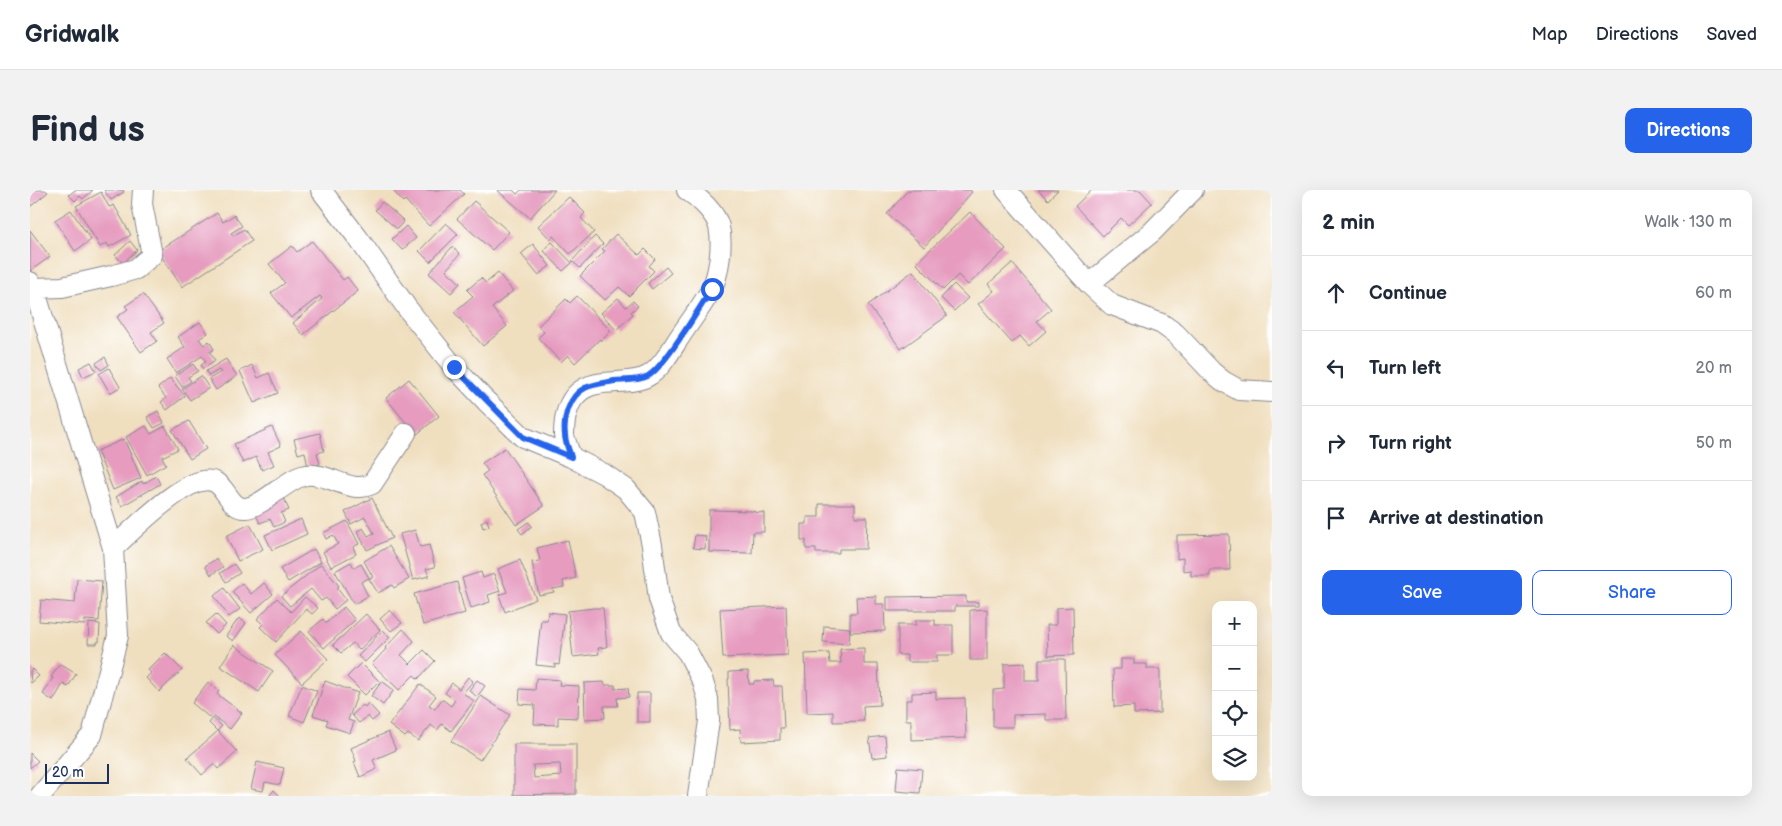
<!DOCTYPE html>
<meta charset="utf-8">
<style>
:root{--surface:#fff;--page:#f2f2f3;--text:#1f2937;--muted:#747a83;--line:#e0e1e3;--accent:#2563eb}
body{margin:0;font-family:"Balsamiq Sans",sans-serif;background:var(--page);color:var(--text)}
.controls{position:absolute;right:15px;bottom:15px;display:grid;overflow:hidden;border-radius:10px;box-shadow:0 5px 20px #0002}
.controls button{width:45px;height:45px;display:grid;place-items:center;padding:0;border:0;border-bottom:1px solid var(--line);background:var(--surface);color:var(--text);font:25px sans-serif}
.scale{position:absolute;left:15px;bottom:12px;width:64px;box-sizing:border-box;padding-left:5px;border:2px solid #1b2f5e;border-top:0;font-size:14px;line-height:18px;white-space:nowrap;color:#1b2f5e;-webkit-text-stroke:4px #fff;paint-order:stroke}
.stop{position:absolute;width:15px;height:15px;margin:-11px;border:4px solid #2563eb;border-radius:50%;background:#fff}
.stop.end{background:#2563eb;border-color:#fff;box-shadow:0 1px 5px #0008}
.list{margin:0;padding:0;list-style:none}
h2{display:flex;justify-content:space-between;align-items:center;height:65px;margin:0;padding:0 20px;font-size:21px}
h2 small{font-size:16px;font-weight:400;color:var(--muted)}
.list li{display:grid;grid-template-columns:32px 1fr auto;gap:15px;align-items:center;box-sizing:border-box;height:75px;padding:0 20px;border-top:1px solid var(--line)}
.list b{display:block;font-size:19px;white-space:nowrap}
.list em{font-size:16px;font-style:normal;color:var(--muted)}
.actions{display:flex;gap:10px;padding:15px 20px}
.actions a{flex:1;padding:11px 0;border:1px solid var(--accent);border-radius:10px;text-align:center;font-size:18px;color:var(--accent)}
.actions .main{background:var(--accent);color:#fff}
.icon{flex:none;width:28px;height:28px;fill:none;stroke:currentColor;stroke-width:2;stroke-linecap:round;stroke-linejoin:round}
.map{position:relative;flex:none;width:1242px;height:606px;overflow:hidden;border-radius:10px}
header{display:flex;align-items:center;gap:30px;box-sizing:border-box;height:70px;padding:0 25px;background:var(--surface);border-bottom:1px solid var(--line)}
header strong{font-size:24px}
nav{display:flex;gap:28px;margin-inline-start:auto;font-size:18px}
.intro{display:flex;align-items:center;justify-content:space-between;box-sizing:border-box;height:120px;padding:0 30px}
h1{margin:0;font-size:35px}
.button{padding:12px 22px;border-radius:10px;background:var(--accent);color:#fff;font-size:18px;font-weight:700}
main{display:flex;gap:30px;padding:0 30px}
aside{flex:1;background:var(--surface);border-radius:10px;box-shadow:0 5px 20px #0002}
.map>svg:first-child{display:block}
.building{fill:#e69bbf;fill-rule:evenodd}
.lines{fill:none;stroke-linecap:round;stroke-linejoin:round}
.minor-casing{stroke:#86878e;stroke-width:22}
.minor{stroke:#fff;stroke-width:20}
.route{stroke:#2563eb;stroke-width:6}
</style>
<header>
<strong>Gridwalk</strong>
<nav><a>Map</a><a>Directions</a><a>Saved</a></nav>
</header>
<div class="intro"><h1>Find us</h1><a class="button">Directions</a></div>
<main>
<div class="map">
<svg width="1242" height="606" viewBox="0 0 1242 606">
<rect width="100%" height="100%" fill="#fff"/>
<filter id="ink" filterUnits="userSpaceOnUse"><feTurbulence type="fractalNoise" baseFrequency=".02" numOctaves="2"/><feDisplacementMap in="SourceGraphic" scale="10" xChannelSelector="R" yChannelSelector="G"/><feConvolveMatrix kernelMatrix="1 2 1 2 8 2 1 2 1" color-interpolation-filters="sRGB"/></filter>
<filter id="wash" filterUnits="userSpaceOnUse"><feTurbulence type="fractalNoise" baseFrequency=".0096" numOctaves="4" result="noise"/><feDisplacementMap in="SourceGraphic" scale="20" xChannelSelector="R" yChannelSelector="G"/><feGaussianBlur stdDeviation="1.12" result="paint"/><feColorMatrix in="noise" values="0 0 0 0 0 0 0 0 0 0 0 0 0 0 0 0 0 1.4 0 .05"/><feComposite in="paint" operator="in"/></filter>
<g filter="url(#wash)">
<rect width="100%" height="100%" fill="#f0dfbf"/>
<g id="blocks">
<path class="building" d="M0 0H15L18 2 0 17Z
M45 0H63L53 9 50 6 45 11 39 5Z
M74 0H93L94 2 81 10Z
M367 0H430L434 4 399 36 375 10 373 12 364 2Z
M467 0H483L487 4 491 0H525L500 28Z
M878 0H940L942 2 894 57 857 24Z
M1008 0H1028L1018 10Z
M1062 0H1110L1122 13 1098 35 1091 28 1073 46 1045 16Z
M71 2 79 17 84 15 101 45 79 57 77 53 70 57 46 16Z
M539 7 555 23 551 28 564 42 540 64 523 46 520 49 508 36Z
M444 11 479 42 462 60 427 29Z
M352 12 374 31 367 39 345 20Z
M41 20 61 50 45 61 25 30Z
M940 22 976 59 938 95 928 85 913 100 886 73Z
M187 23 193 32 204 25 212 36 201 43 203 46 214 39 222 51 152 97 128 61Z
M416 33 428 44 400 72 389 61Z
M376 36 386 48 372 60 362 49Z
M0 40 20 67 0 81Z
M586 44 609 65 615 59 625 69 619 76 624 81 599 106 589 97 575 110 550 86 575 61 572 59Z
M565 46 573 54 550 78 542 71Z
M100 51 107 60 93 73 85 65Z
M282 51 313 90 317 87 328 101 273 145 263 133 292 109 290 106 261 128 241 103 255 93 239 74 262 56 267 62Z
M522 52 542 73 533 81 513 60Z
M503 54 520 76 508 85 491 64Z
M422 57 430 64 416 80 430 93 421 103 399 83Z
M982 73 1021 119 1007 131 1016 141 999 156 990 146 982 153 948 114 964 101 958 94Z
M636 77 641 83 622 99 618 93Z
M883 81 917 126 871 159 838 115Z
M468 83 483 101 462 118 477 136 453 156 424 122 443 106 437 100 451 88 456 93Z
M924 94 938 108 924 121 911 108Z
M113 104 134 133 121 142 127 151 111 162 87 127 98 119 95 116Z
M547 106 581 141 571 151 570 149 545 173 538 165 531 172 508 148 514 142 508 136 536 109 540 113Z
M588 108 596 117 603 111 608 116 601 122 603 124 586 140 571 123Z
M170 132 178 143 169 149 174 155 179 151 184 159 180 162 185 171 173 179 171 175 176 172 172 166 146 183 137 169 155 157 148 147Z
M75 167 79 175 71 180 66 173Z
M196 169 207 186 186 200 179 189 191 182 189 180 179 186 176 181Z
M61 172 66 181 53 187 49 178Z
M163 174 168 181 158 187 161 191 152 197 145 186Z
M222 175 228 188 239 183 248 203 224 213 210 181Z
M79 178 90 197 80 203 69 184Z
M171 186 179 198 160 210 152 199Z
M140 188 155 206 137 220 131 212 136 208 128 198Z
M379 189 409 226 386 245 356 208Z
M128 221 134 233 124 238 117 227Z
M159 231 176 259 160 269 142 240Z
M116 236 121 244 135 236 148 259 132 267 136 274 117 285 96 247Z
M242 237 251 256 238 262 244 275 232 280 226 267 213 273 204 254Z
M290 243 294 261 287 263 290 274 278 277 275 262 268 264 264 249Z
M94 249 111 288 83 300 67 261Z
M475 258 514 316 486 335 452 285 458 281 452 273Z
M126 286 130 294 92 316 86 307 112 291 113 294Z
M253 307 259 320 251 323 255 332 244 337 240 329 230 333 224 321Z
M342 308 362 348 337 360 327 341 333 338 338 346 344 343 335 327 321 334 315 322Z
M789 314H825V327H837L836 359H809V363H786V359H776V350H771V334H777V327H789Z
M679 320 724 321V322L734 323V342H723L722 363 679 362Z
M271 329 277 344 242 360 235 345Z
M457 329 459 336 453 338 451 332Z
M317 331 329 354 323 357 326 364 301 377 293 362 308 354 303 345 296 349 293 343Z
M498 332 502 336 492 344 488 339Z
M220 334 233 359 208 371 196 346Z
M385 340 390 357 399 355 405 377 396 379 399 386 383 390 370 344Z
M1199 344 1200 380H1180V386H1161V380L1153 381V368L1147 369V345Z
M665 345 676 346 675 359 663 358Z
M538 350 546 388 533 391 534 397 523 399 524 402 509 405 502 372 510 371 507 358Z
M359 356 379 389 364 398 362 395 348 403 339 389 343 387 334 371Z
M284 359 291 372 258 392 250 379Z
M186 369 193 377 181 385 175 376Z
M490 370 506 409 475 422 469 405 477 402 468 379Z
M321 372 324 378 331 374 339 388 331 392 338 406 324 414 305 381Z
M204 374 210 383 196 392 190 383Z
M291 374 309 396 307 398 316 410 305 419 296 408 291 411 281 399 260 416 251 406Z
M451 382 453 388 464 384 470 401 458 405 460 412 441 418 432 388Z
M47 389 72 391 69 431 55 430 54 435 9 431 11 410 45 413Z
M427 392 435 423 393 435 384 404Z
M212 393 221 404 234 393 243 404 221 423 202 402Z
M194 398 210 419 199 427 184 406Z
M846 406V414H854L855 441 820 442V423H827L826 407Z
M936 406V412H948V416H925V421H857V407Z
M275 407 288 418 282 424 276 419 246 452 230 437 233 434 227 429 247 408 261 422Z
M756 416 758 465 693 468 690 419Z
M314 417 325 430 294 458 279 441 293 429 296 433Z
M1043 417 1044 465 1018 466 1017 435H1026V418Z
M564 418H573L577 457 568 458 569 464 543 467 538 421Z
M957 419V470H940V420Z
M360 420 372 433 361 441 350 429Z
M518 422 535 424 529 475 525 474V477L506 475 511 430H517Z
M186 424 196 435 187 444 176 433Z
M336 424 350 440 329 460 323 453 311 463 303 455Z
M209 428 216 433 203 451 196 446Z
M886 430H905V435H923V465H907V472H877V465H868V435H886Z
M59 433 70 434 69 452H67V454H58Z
M794 436 820 438 819 454 793 452Z
M373 439 384 451 371 465 380 474 394 460 405 471 388 489 384 485 369 500 342 474 356 459 355 458Z
M353 440 360 447 335 472 328 466Z
M271 441 298 469 272 493 245 465Z
M204 455 243 481 229 502 190 476Z
M834 458V474H848L850 515 833 516 834 531 803 532V522L777 523 775 464 799 463 800 473H811L810 459Z
M135 463 152 480 129 502 116 488 121 483 118 480Z
M1009 469H1035L1036 530H1016V524L983 525V537H963V500L974 499V474L995 473V491H1009Z
M1091 469H1104V474H1117V479H1130V523L1104 524V516L1084 517 1083 479H1091Z
M331 473 349 491 335 505 317 487Z
M30 474 46 484 38 497 33 494 23 511 13 504 23 488 21 487Z
M2 479 9 486 1 493 0 481Z
M718 481 719 494H724V491L743 490 744 496H752L754 538H750V550L711 552 710 539 700 540 698 489H699V482Z
M438 487 443 491 433 503 444 511 421 541 412 534 407 540 401 535 388 551 378 544 375 547 359 535 390 494 406 506 399 515 405 519 412 509 421 516 425 510 415 503 422 493 429 499Z
M506 488 530 490 529 495 549 496 548 528 528 527V535L504 534 505 515 489 514 490 499 505 500Z
M447 490 455 496 447 507 439 500Z
M295 491 328 503 318 530 324 532 320 543 296 535 298 530 283 525Z
M352 491 364 500 353 515 341 506Z
M178 492 189 501 187 504 212 523 200 539 182 525 180 528 162 513Z
M574 492 575 495H585V499L598 498 599 507 587 508 588 516H574L575 528 555 529 554 493Z
M272 495 287 501 274 532 259 526Z
M906 502V509L935 508 936 548 881 550V530H876V510H882V503Z
M607 503H620V532H607Z
M451 506 480 525 450 570 421 551Z
M338 513 349 525 342 531 338 526 329 533 322 525 333 515 335 517Z
M183 528 192 536 187 541 179 533Z
M188 541 207 562 188 579 184 574 172 585 157 568Z
M358 542 366 560 343 570 347 579 330 587 324 572 326 571 321 558Z
M855 546 857 566 842 568 839 548Z
M484 554H546V604L484 605ZM530 574 531 586 504 588 503 575Z
M0 563 8 571 0 578Z
M227 572 254 578 250 595 235 592 233 601 221 599Z
M868 577 892 579 890 603 866 601Z
M244 600 250 606H239Z"/>
</g>
</g>
<g filter="url(#ink)">
<use href="#blocks" fill-opacity="0" stroke="#86878e" stroke-width="1"/>
<g class="lines">
<g class="minor-casing">
<path id="minor" d="M291 0 328 48 377 118 424 177 456 211 493 247 541 267 574 284 596 299 615 322 622 355 629 409 641 443 658 463 673 492 678 509 679 531 668 606
M976 0 1059 94 1082 115 1132 134 1146 144 1182 182 1193 191 1209 200 1242 202
M0 92 4 98 83 358 88 446 62 545 10 606
M1059 94 1122 42 1163 0
M4 98 32 97 81 86 106 79 122 65 112 14 113 0
M541 267C539 260 535 252 534 245 534 231 537 213 548 203 566 186 598 197 618 186 632 178 642 158 651 145 661 130 672 116 681 100 689 85 693 54 689 37 686 23 668 7 657 0
M83 358C101 342 160 280 185 292 197 298 200 319 216 318 234 316 257 288 276 285 299 282 320 305 342 294L376 243"/>
</g>
<use href="#minor" class="minor"/>
</g>
</g>
<g class="lines" filter="url(#ink)">
<path class="route" d="M424 177 493 247 541 267C539 260 535 252 535 245 533 229 539 206 555 198 563 194 575 193 584 191 595 190 609 191 618 186 636 175 669 118 682 99"/>
</g>
</svg>
<div class="controls">
<button>+</button>
<button>−</button>
<button><svg class="icon" aria-label="locate" viewBox="0 0 24 24"><circle cx="12" cy="12" r="6"/><path d="M12 2v4M12 18v4M2 12h4M18 12h4"/></svg></button>
<button><svg class="icon" aria-label="layers" viewBox="0 0 24 24"><path d="M12 4l9 5-9 5-9-5zM3 14l9 5 9-5"/></svg></button>
</div>
<div class="scale">20 m</div>
<div class="stop" style="left:682px;top:99px"></div>
<div class="stop end" style="left:424px;top:177px"></div>
</div>
<aside>
<h2>2 min<small>Walk · 130 m</small></h2>
<ul class="list">
<li><svg class="icon" aria-label="ahead" viewBox="0 0 24 24"><path d="M12 20V5M6 11l6-6 6 6"/></svg><div><b>Continue</b></div><em>60 m</em></li>
<li><svg class="icon" aria-label="left" viewBox="0 0 24 24"><path d="M17 20v-9H6M10 6l-5 5 5 5"/></svg><div><b>Turn left</b></div><em>20 m</em></li>
<li><svg class="icon" aria-label="right" viewBox="0 0 24 24"><path d="M7 20v-9h11M14 6l5 5-5 5"/></svg><div><b>Turn right</b></div><em>50 m</em></li>
<li><svg class="icon" aria-label="arrive" viewBox="0 0 24 24"><path d="M6 21V4h12l-3 4 3 4H6"/></svg><div><b>Arrive at destination</b></div></li>
</ul>
<div class="actions"><a class="main">Save</a><a>Share</a></div>
</aside>
</main>
